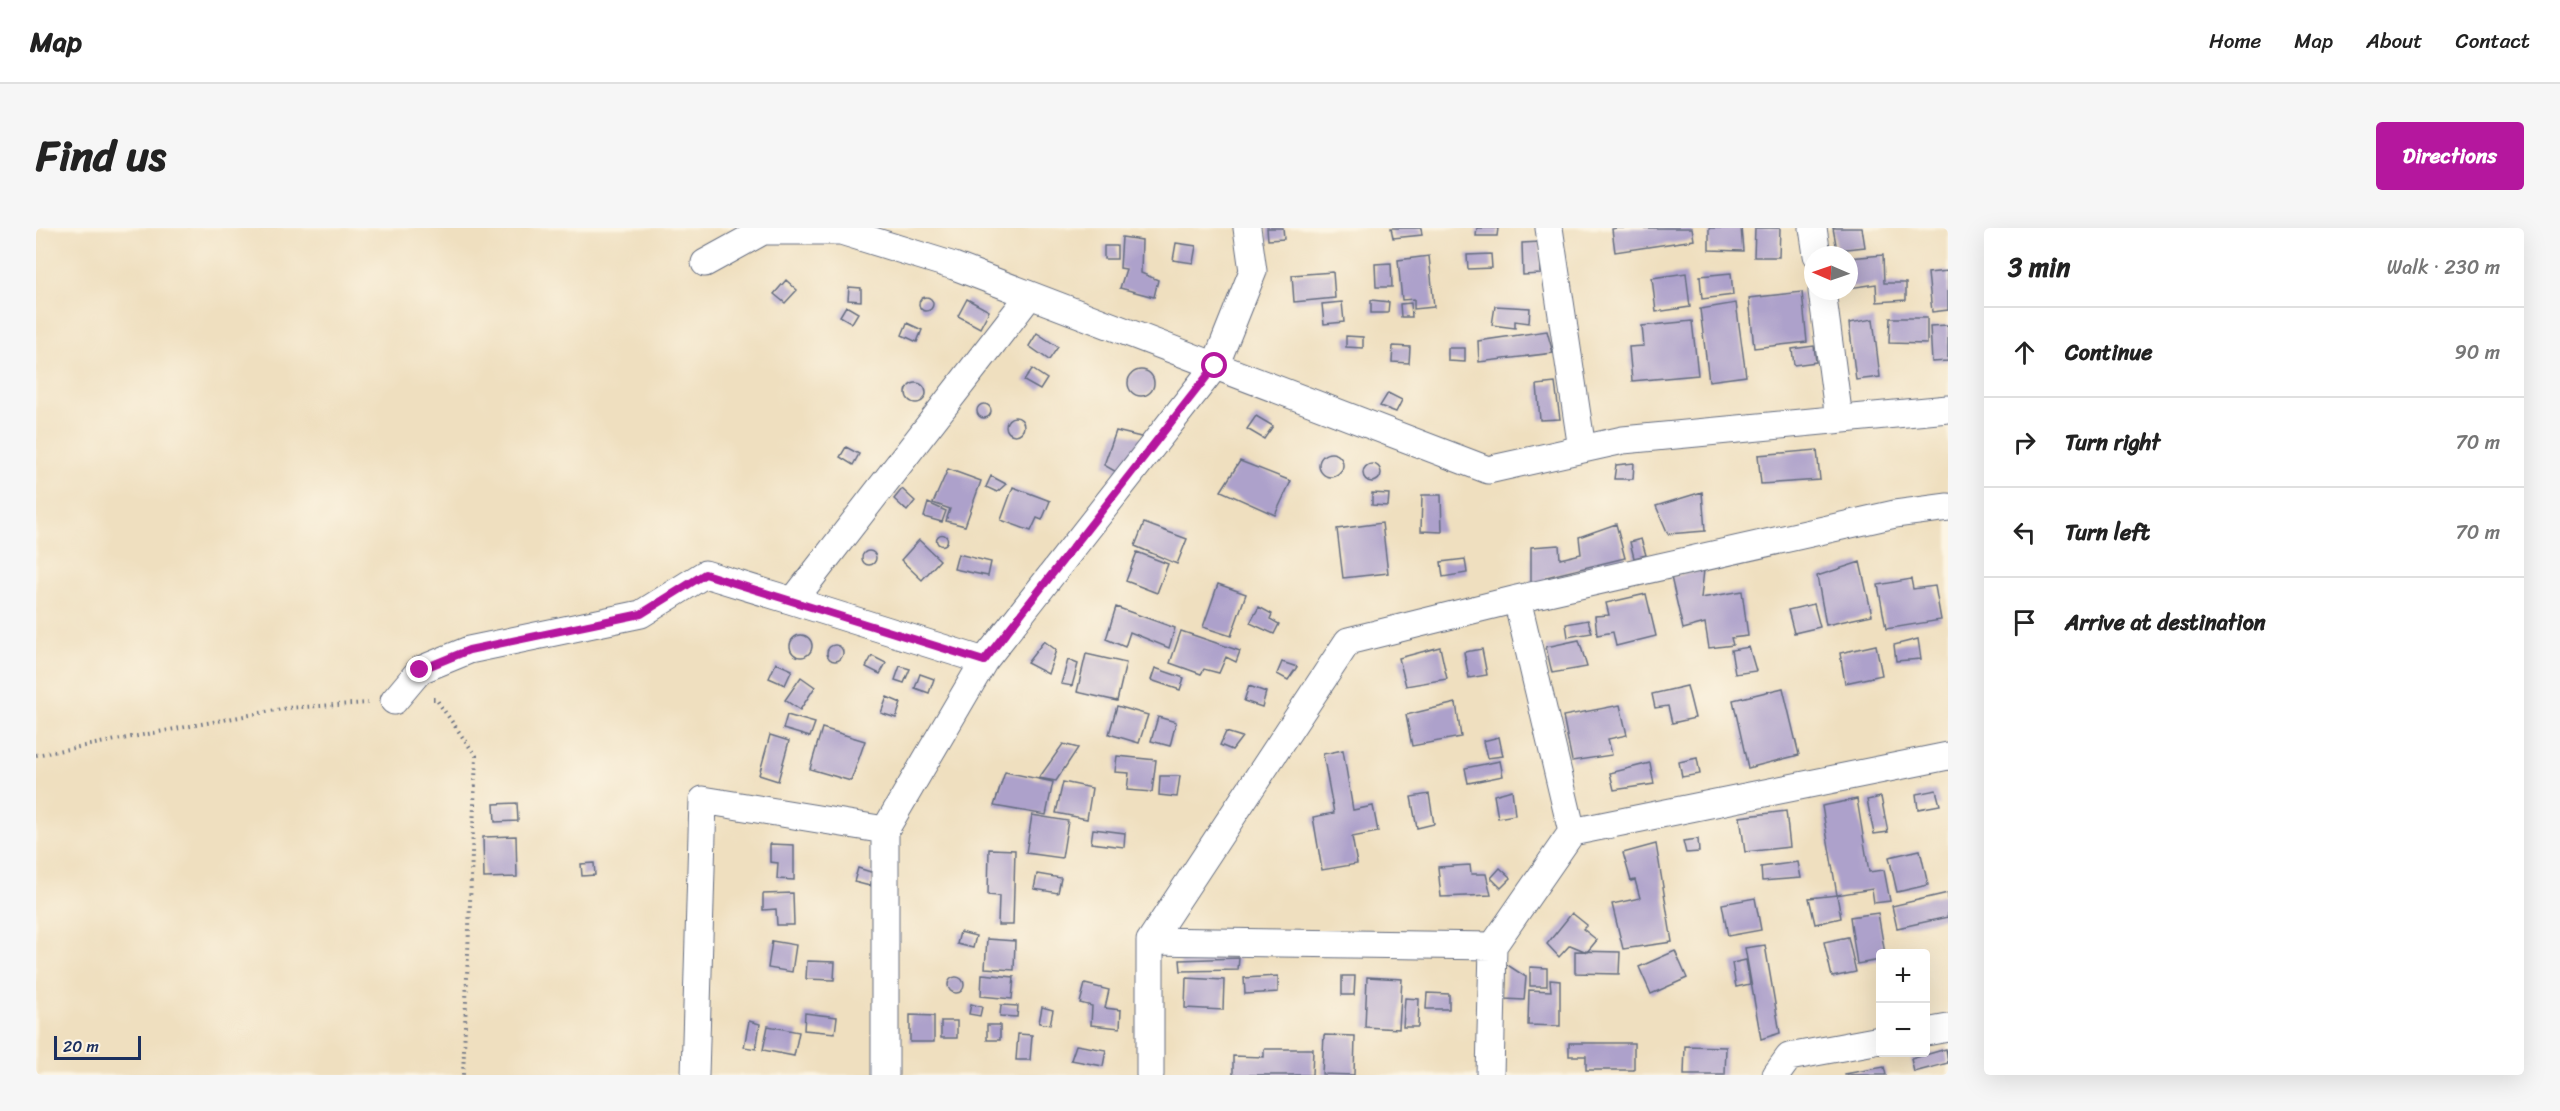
<!DOCTYPE html>
<meta charset="utf-8">
<style>
:root{--surface:#fff;--page:#f6f6f6;--text:#222;--muted:#767676;--line:#e0e0e0;--accent:#b5179e}
body{margin:0;font-family:Sriracha,sans-serif;background:var(--page);color:var(--text)}
.controls{position:absolute;right:18px;bottom:18px;display:grid;overflow:hidden;border-radius:6px;box-shadow:0 6px 24px #0002}
.controls button{width:54px;height:54px;display:grid;place-items:center;padding:0;border:0;border-bottom:2px solid var(--line);background:var(--surface);color:var(--text);font:30px sans-serif}
.compass{position:absolute;left:1768px;top:18px;width:54px;height:54px;border-radius:50%;background:var(--surface);box-shadow:0 6px 24px #0002;rotate:272deg}
.scale{position:absolute;left:18px;bottom:15px;width:87px;box-sizing:border-box;padding-left:6px;border:3px solid #1b2f5e;border-top:0;font-size:16px;line-height:21px;white-space:nowrap;color:#1b2f5e;-webkit-text-stroke:4px #fcf5e5;paint-order:stroke}
.stop{position:absolute;width:18px;height:18px;margin:-14px;border:4px solid #b5179e;border-radius:50%;background:#fff}
.stop.end{background:#b5179e;border-color:#fff;box-shadow:0 2px 6px #0008}
.list{margin:0;padding:0;list-style:none}
h2{display:flex;justify-content:space-between;align-items:center;height:78px;margin:0;padding:0 24px;font-size:26px}
h2 small{font-size:20px;font-weight:400;color:var(--muted)}
.list li{display:grid;grid-template-columns:39px 1fr auto;gap:18px;align-items:center;box-sizing:border-box;height:90px;padding:0 24px;border-top:2px solid var(--line)}
.list b{display:block;font-size:22px;white-space:nowrap}
.list em{font-size:20px;font-style:normal;color:var(--muted)}
.icon{flex:none;width:33px;height:33px;fill:none;stroke:currentColor;stroke-width:2;stroke-linecap:round;stroke-linejoin:round}
.map{position:relative;flex:none;width:1912px;height:847px;overflow:hidden;border-radius:6px}
header{display:flex;align-items:center;gap:36px;box-sizing:border-box;height:84px;padding:0 30px;background:var(--surface);border-bottom:2px solid var(--line)}
header strong{font-size:28px}
nav{display:flex;gap:33px;margin-inline-start:auto;font-size:21px}
.intro{display:flex;align-items:center;justify-content:space-between;box-sizing:border-box;height:144px;padding:0 36px}
h1{margin:0;font-size:42px}
.button{padding:15px 27px;border-radius:6px;background:var(--accent);color:#fff;font-size:21px;font-weight:700}
main{display:flex;gap:36px;padding:0 36px}
aside{flex:1;background:var(--surface);border-radius:6px;box-shadow:0 6px 24px #0002}
.map>svg:first-child{display:block}
.building{fill:#ada1cb}
.lines{fill:none;stroke-linecap:round;stroke-linejoin:round}
.minor-casing{stroke:#656d80;stroke-width:29}
.path{stroke:#656d80;stroke-width:4;stroke-dasharray:1.5 4.5;stroke-linecap:butt}
.minor{stroke:#fff;stroke-width:27}
.route{stroke:#b5179e;stroke-width:8}
</style>
<header>
<strong>Map</strong>
<nav><a>Home</a><a>Map</a><a>About</a><a>Contact</a></nav>
</header>
<div class="intro"><h1>Find us</h1><a class="button">Directions</a></div>
<main>
<div class="map">
<svg width="1912" height="847" viewBox="0 0 1912 847">
<rect width="100%" height="100%" fill="#fcf5e5"/>
<filter id="ink" filterUnits="userSpaceOnUse"><feTurbulence type="fractalNoise" baseFrequency=".0167" numOctaves="2"/><feDisplacementMap in="SourceGraphic" scale="12" xChannelSelector="R" yChannelSelector="G"/><feConvolveMatrix kernelMatrix="1 2 1 2 8 2 1 2 1" color-interpolation-filters="sRGB"/></filter>
<filter id="wash" filterUnits="userSpaceOnUse"><feTurbulence type="fractalNoise" baseFrequency=".008" numOctaves="4" result="noise"/><feDisplacementMap in="SourceGraphic" scale="24" xChannelSelector="R" yChannelSelector="G"/><feGaussianBlur stdDeviation="1.35" result="paint"/><feColorMatrix in="noise" values="0 0 0 0 0 0 0 0 0 0 0 0 0 0 0 0 0 1.4 0 .05"/><feComposite in="paint" operator="in"/></filter>
<g filter="url(#wash)">
<rect width="100%" height="100%" fill="#efdfbf"/>
<g id="blocks">
<path class="building" d="M1231 0H1247L1248 11 1232 12Z
M1355 0H1385L1386 7 1357 10Z
M1441 0H1462L1461 8H1440Z
M1580 0H1656L1658 12 1579 24 1576 1Z
M1673 0H1705L1707 23 1673 22Z
M1719 0H1744L1743 29H1718Z
M1797 0H1826L1829 19 1801 22Z
M1086 9 1106 12 1105 45 1122 52 1118 69 1084 60 1090 41 1084 40Z
M1504 14 1505 46 1487 47 1486 15Z
M1140 15 1160 18 1157 35 1137 32Z
M1068 18H1081V31H1068Z
M1455 26 1456 40 1432 41 1431 27Z
M1847 27 1848 55H1870V72L1841 74 1840 56 1813 60V30Z
M1393 28 1398 79 1378 81V71L1366 72 1362 32Z
M1355 35 1356 59H1340L1339 36Z
M1912 43V82L1896 84 1892 45Z
M1297 44 1299 70 1258 74 1256 47Z
M1650 45 1654 79 1620 84 1616 50Z
M1695 45 1697 67 1666 71 1664 48Z
M750 52 761 62 749 75 738 66Z
M813 59 825 60V73L812 72Z
M1766 64 1771 114 1718 120 1713 70Z
M883 76a7 7 0 1 1 14 0a7 7 0 1 1-14 0Z
M931 71 953 83 944 100 922 88Z
M1335 72 1353 74 1352 85H1335Z
M1306 74 1308 94 1288 96 1286 76Z
M1375 75 1376 89H1365L1364 76Z
M1700 75 1710 148 1673 153 1664 81Z
M810 78 822 85 816 95 804 88Z
M1459 78 1494 80 1493 95 1479 93V100L1456 97Z
M1854 90H1891V116L1853 115Z
M1837 91 1844 149 1820 152 1813 95Z
M1656 93 1662 147 1596 153 1593 119 1608 118 1606 98Z
M871 95 886 102 881 114 866 107Z
M1912 97V133L1896 134 1894 98Z
M1511 103 1517 125 1443 134 1442 113Z
M1001 105 1022 119 1013 132 993 118Z
M1310 108 1327 109V120L1310 119Z
M1357 118 1374 119 1373 135 1356 134Z
M1778 118 1780 134 1758 137 1756 121Z
M1412 120H1429V134L1412 133Z
M996 141 1011 151 1004 162 988 153Z
M1092 155a13 13 0 1 1 26 0a13 13 0 1 1-26 0Z
M1519 155 1524 191 1504 192 1501 157Z
M870 165a10 10 0 1 1 20 0a10 10 0 1 1-20 0Z
M1352 165 1366 172 1360 184 1344 178Z
M941 183a7 7 0 1 1 14 0a7 7 0 1 1-14 0Z
M1220 188 1237 198 1228 211 1211 201Z
M970 198a9 9 0 1 1 18 0a9 9 0 1 1-18 0Z
M1080 203 1109 210 1082 245 1068 237Z
M810 219 823 226 817 237 804 229Z
M1781 222 1784 252 1725 256 1722 227Z
M1283 237a12 12 0 1 1 24 0a12 12 0 1 1-24 0Z
M1204 233 1255 253 1239 287 1185 263Z
M1598 235 1597 251H1578L1580 237Z
M1327 245a9 9 0 1 1 18 0a9 9 0 1 1-18 0Z
M912 241 945 253 929 298 910 293 914 281 897 275Z
M955 248 970 256 961 264 950 259Z
M977 259 1014 273 1006 292 1001 290 995 303 965 292Z
M866 261 879 273 871 283 858 271Z
M1666 264 1669 303 1632 306 1620 278Z
M1336 265 1353 266 1352 278 1336 277Z
M1386 267H1405L1406 304 1385 303Z
M892 275 910 283 906 294 888 289Z
M1108 295 1151 311 1141 336 1099 318Z
M1346 295 1352 345 1307 350 1301 301Z
M1580 296 1589 330 1510 349V361L1495 362V319L1523 317 1524 331 1545 326 1543 309Z
M900.5 312a5.5 5.5 0 1 1 11 0a5.5 5.5 0 1 1-11 0Z
M1605 311 1610 327 1598 330 1594 314Z
M883 312 904 332 886 352 865 332Z
M826 330a7 7 0 1 1 14 0a7 7 0 1 1-14 0Z
M1101 324 1132 336 1121 365 1090 353Z
M922 326 955 334 952 348 918 341Z
M1429 331 1431 345 1407 349 1405 334Z
M1824 334 1836 387 1790 397 1781 348Z
M1668 342 1665 370 1706 363 1712 408 1695 410 1697 417 1673 420 1669 395 1647 401 1635 349Z
M1875 351 1877 361 1899 358 1905 392 1850 401 1842 357Z
M1182 356 1210 366 1195 408 1167 399Z
M1610 366 1620 408 1580 418 1577 404 1561 407 1559 388 1573 387 1570 375Z
M1778 376 1784 399 1758 405 1752 382Z
M1080 379 1139 400 1133 420 1094 404 1089 419 1070 411Z
M1223 379 1236 386 1234 391 1243 396 1238 406 1214 395Z
M1552 392 1556 405 1532 409 1530 396Z
M1145 403 1204 423 1200 434 1190 429 1183 445 1168 441 1165 446 1134 435Z
M754 418a11 11 0 1 1 22 0a11 11 0 1 1-22 0Z
M1882 411 1885 431 1860 433 1858 417Z
M1543 412 1551 439 1516 445 1510 419Z
M1008 413 1020 422 1012 446 991 435Z
M791 425a8 8 0 1 1 16 0a8 8 0 1 1-16 0Z
M1840 417 1846 447 1809 455 1804 425Z
M1404 419 1411 451 1370 458 1363 430Z
M1713 419 1720 443 1699 446 1695 422Z
M1446 421 1451 447 1433 450 1428 424Z
M1050 426 1090 435 1081 473 1041 464Z
M836 428 850 435 844 446 830 439Z
M1032 432 1042 436 1036 458 1025 456Z
M1246 434 1261 439 1252 452 1241 446Z
M740 435 756 442 749 457 733 450Z
M864 438 874 441 868 455 859 452Z
M1119 440 1148 450 1144 462 1115 452Z
M884 446 898 451 893 465 879 460Z
M765 449 779 459 764 482 749 472Z
M1213 458 1230 464 1226 479 1208 473Z
M1651 458 1659 490 1636 495 1632 478 1619 480 1616 466Z
M1747 460 1763 527 1712 540 1697 472Z
M851 469 865 475 860 490 845 485Z
M1420 475 1425 509 1376 518 1370 487Z
M1584 477 1591 507 1572 511 1576 527 1536 533 1527 488Z
M1081 478 1112 487 1103 515 1073 506Z
M751 487 779 495 774 509 747 501Z
M1122 489 1140 494 1134 518 1115 513Z
M786 500 829 513 815 553 774 541Z
M1190 504 1206 509 1196 522 1184 517Z
M734 507 753 513 742 553 723 547Z
M1463 509 1467 528 1451 530 1447 513Z
M1027 516 1042 520 1020 553 1003 550Z
M1307 522 1317 582 1337 578 1342 604 1316 609 1321 636 1286 642 1277 589 1298 585 1287 526Z
M1081 528 1120 532 1116 564 1091 562 1093 545 1079 544Z
M1661 530 1664 546 1646 549 1643 534Z
M1464 533 1467 548 1432 555 1429 540Z
M1614 535 1618 556 1578 562 1574 545Z
M969 544 1017 554 1010 587 958 578Z
M1124 548H1144L1141 569 1123 567Z
M1027 554 1056 560 1051 591 1020 585Z
M1476 562 1479 587 1462 590 1458 567Z
M1900 562 1904 577 1882 581 1880 566Z
M1393 566 1398 596 1381 600 1375 569Z
M1845 569 1852 604 1838 606 1831 572Z
M1821 571 1833 644 1848 642 1854 673 1838 675 1836 661 1801 667 1786 578Z
M481 575 482 593 459 594 458 576Z
M1750 583 1754 619 1709 624 1704 589Z
M996 587 1032 593 1026 630 990 625Z
M1057 601 1089 605 1088 619 1055 615Z
M480 608 481 649 448 650 447 609Z
M1662 611 1663 624 1650 625 1647 613Z
M734 616 758 617V652L741 651 742 635 734 634Z
M1620 616 1636 714 1587 721 1576 676 1604 670 1599 652 1595 653 1587 625Z
M953 621 979 622 977 697H962L963 668 952 667Z
M1884 622 1892 657 1861 664 1853 629Z
M1762 634 1765 650 1726 653 1725 639Z
M558 635 559 647 546 648 545 636Z
M1434 637 1435 646H1450L1455 667 1405 669 1402 639Z
M822 640 838 645 834 658 818 654Z
M1464 640 1475 650 1465 660 1455 650Z
M1001 646 1025 650 1022 665 998 661Z
M757 665 758 697H741L740 681 727 682V666Z
M1912 665V689L1861 700 1856 678Z
M1801 667 1805 690 1779 696 1773 670Z
M1719 670 1725 702 1692 708 1686 676Z
M1536 685 1551 697 1547 701 1561 712 1551 724 1534 717 1523 729 1511 716Z
M1842 685 1849 726H1844V732L1821 736 1814 689Z
M924 704 940 708 937 720 921 716Z
M1812 709 1820 744 1796 749 1788 714Z
M951 711 979 713 978 742 949 740Z
M736 713 760 717 756 744 732 740Z
M1729 717 1744 805 1725 811 1709 720Z
M1539 723 1584 724 1583 746 1539 745Z
M1639 723 1651 750 1615 766 1603 739Z
M1203 730 1202 742 1145 743 1144 732Z
M1710 732 1714 756 1700 759 1696 735Z
M771 733 799 734 798 752 770 751Z
M1470 736 1490 749 1488 772 1469 771Z
M1494 739 1511 740V758H1494Z
M946 746 978 749 976 771 945 768Z
M1242 748V764L1209 766 1208 750Z
M1306 748H1319L1318 767H1306Z
M912 757a8 8 0 1 1 16 0a8 8 0 1 1-16 0Z
M1331 749 1366 751 1363 801 1329 799Z
M1150 750 1188 752 1187 782 1149 780Z
M1514 752 1524 753V798L1492 797 1493 762 1515 763Z
M1049 756 1073 762 1069 780 1085 782 1084 800 1055 797 1056 778 1044 775Z
M1391 765 1413 766V781H1390Z
M1369 770 1383 771 1382 799H1367Z
M935 776 946 779 944 788 933 786Z
M965 777 982 778 981 789 964 788Z
M1006 779 1017 782 1014 797 1003 795Z
M769 785 801 789 799 805 768 802Z
M874 787 898 788V814H874Z
M713 793 724 796 720 821 708 819Z
M905 793H921V810H905Z
M951 797H964V812H951Z
M732 798 763 804 758 828 727 822Z
M982 806 996 807 994 832H980Z
M1288 807 1319 808 1318 847 1286 846Z
M1533 815H1598V842H1550V828H1533Z
M1040 817 1070 822 1067 838 1035 832Z
M1649 818 1690 819 1689 847H1648Z
M1228 821H1277L1276 847H1197V828L1228 829Z
M1910 821 1912 835 1878 844 1875 831Z
M1848 839 1850 847H1809V846Z"/>
</g>
</g>
<g filter="url(#ink)">
<use href="#blocks" fill-opacity="0" stroke="#656d80" stroke-width="1.5"/>
<g class="lines">
<g class="minor-casing">
<path id="minor" d="M1513 0 1546 221
M1777 0 1781 27
M669 35 727 3H805L918 38 1452 242 1587 212 1912 181
M1786 63 1803 191
M1481 371 1536 604
M948 433 757 373 994 67
M358 473 384 442 433 422 605 386 669 346 757 373
M1114 713 1457 718
M1890 804 1912 800
M659 847 667 572 849 602 948 433 1179 138 1217 43 1211 0
M849 847V602
M1114 847V713L1312 413 1481 371 1859 286 1912 279
M1454 847 1457 718 1536 604 1912 528
M1740 847 1753 829 1844 812"/>
</g>
<path class="path" d="M397 471H400L440 528 427 847
M0 527 251 480 332 475"/>
<use href="#minor" class="minor"/>
</g>
</g>
<g class="lines" filter="url(#ink)">
<path class="route" d="M384 442 433 422 605 386 669 346 948 433 1179 138"/>
</g>
</svg>
<div class="controls">
<button>+</button>
<button>−</button>
</div>
<svg class="compass" viewBox="-18 -18 36 36"><path d="M0-13l5 13h-10z" fill="#e53935"/><path d="M0 13l5-13h-10z" fill="#767676"/></svg>
<div class="scale">20 m</div>
<div class="stop" style="left:1179px;top:138px"></div>
<div class="stop end" style="left:384px;top:442px"></div>
</div>
<aside>
<h2>3 min<small>Walk · 230 m</small></h2>
<ul class="list">
<li><svg class="icon" aria-label="ahead" viewBox="0 0 24 24"><path d="M12 20V5M6 11l6-6 6 6"/></svg><div><b>Continue</b></div><em>90 m</em></li>
<li><svg class="icon" aria-label="right" viewBox="0 0 24 24"><path d="M7 20v-9h11M14 6l5 5-5 5"/></svg><div><b>Turn right</b></div><em>70 m</em></li>
<li><svg class="icon" aria-label="left" viewBox="0 0 24 24"><path d="M17 20v-9H6M10 6l-5 5 5 5"/></svg><div><b>Turn left</b></div><em>70 m</em></li>
<li><svg class="icon" aria-label="arrive" viewBox="0 0 24 24"><path d="M6 21V4h12l-3 4 3 4H6"/></svg><div><b>Arrive at destination</b></div></li>
</ul>
</aside>
</main>
